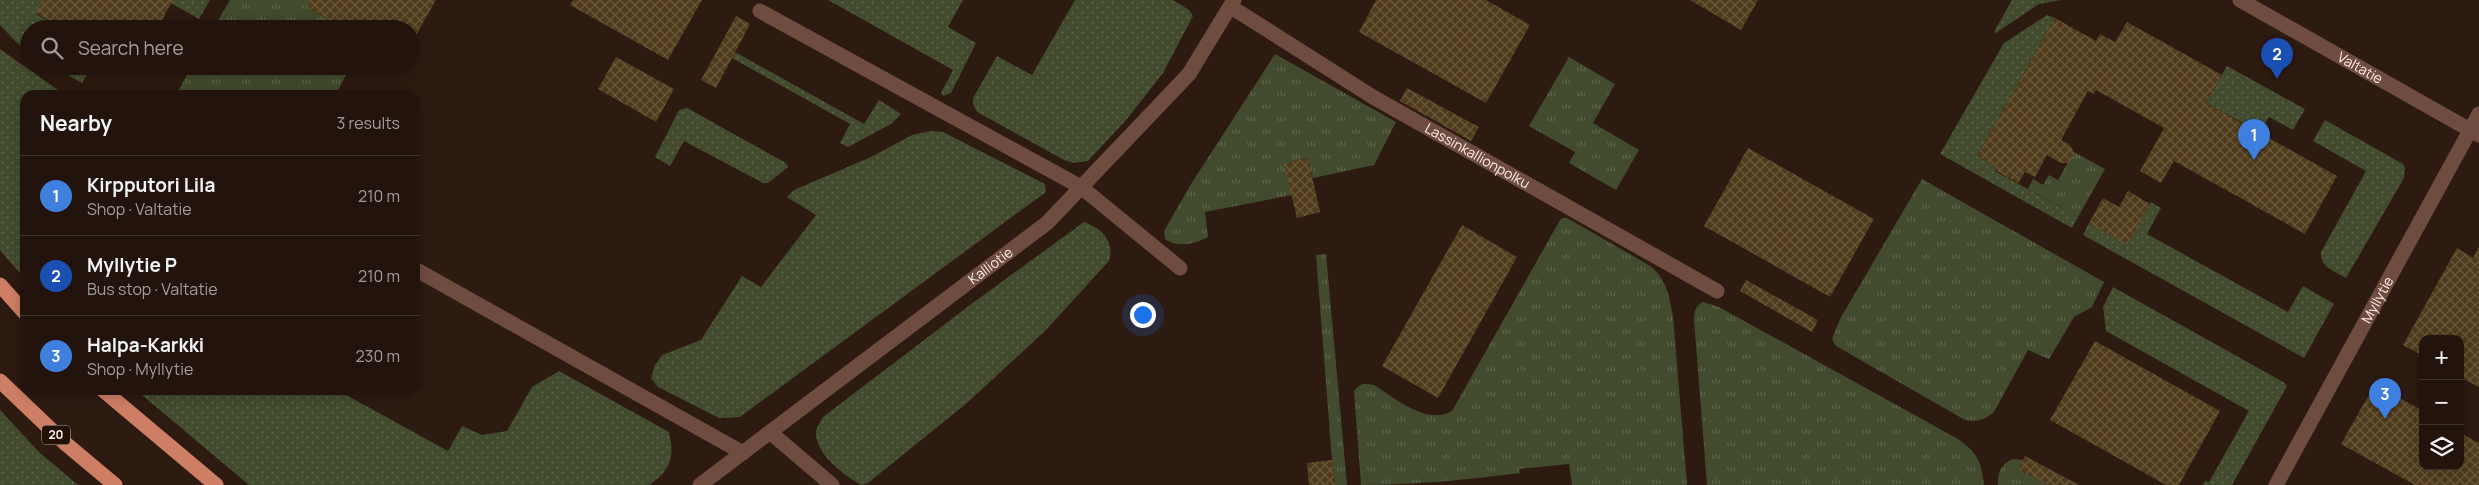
<!DOCTYPE html>
<meta charset="utf-8">
<style>
:root{--surface:#22140d;--page:#2a1d16;--text:#f1f3f6;--muted:#a29e9d;--line:#3f332e;--accent:#f09ab5}
body{margin:0;font-family:Manrope,sans-serif;background:var(--page);color:var(--text)}
.controls{position:absolute;right:15px;bottom:15px;display:grid;overflow:hidden;border-radius:10px;box-shadow:0 2px 12px #0003}
.controls button{width:45px;height:45px;display:grid;place-items:center;padding:0;border:0;border-bottom:1px solid var(--line);background:var(--surface);color:var(--text);font:25px sans-serif}
.you{position:absolute;left:1142px;top:314px;width:18px;height:18px;margin:-12px;border:4px solid #fff;border-radius:50%;background:#1a73e8;box-shadow:0 0 0 8px #1a73e833}
.badge{display:grid;place-items:center;width:32px;height:32px;border-radius:50%;background:var(--accent);color:#fff;font-size:16px;font-weight:700}
.pin{position:absolute;translate:-50% -41px;filter:drop-shadow(0 1px 2px #0008)}
.pin::after{content:'';position:absolute;top:26px;width:18px;height:15px;background:inherit;clip-path:polygon(0 0,100% 0,50% 100%)}
.list{margin:0;padding:0;list-style:none}
h2{display:flex;justify-content:space-between;align-items:center;height:65px;margin:0;padding:0 20px;font-size:21px}
h2 small{font-size:16px;font-weight:400;color:var(--muted)}
.list li{display:grid;grid-template-columns:32px 1fr auto;gap:15px;align-items:center;box-sizing:border-box;height:80px;padding:0 20px;border-top:1px solid var(--line)}
.list b{display:block;font-size:19px;white-space:nowrap}
.list p{margin:0;font-size:16px;white-space:nowrap;color:var(--muted)}
.list em{font-size:16px;font-style:normal;color:var(--muted)}
.icon{flex:none;width:28px;height:28px;fill:none;stroke:currentColor;stroke-width:2;stroke-linecap:round;stroke-linejoin:round}
.map{position:relative;flex:none;width:2479px;height:485px;overflow:hidden}
.search{position:absolute;background:var(--surface);box-shadow:0 2px 12px #0003;left:20px;top:20px;width:400px;height:55px;display:flex;align-items:center;gap:12px;box-sizing:border-box;padding:0 18px;border-radius:28px;color:var(--muted);font-size:19px}
.panel{position:absolute;background:var(--surface);box-shadow:0 2px 12px #0003;left:20px;top:90px;width:400px;height:305px;border-radius:15px}
.map>svg:first-child{display:block}
.grass{fill:url(#grass-dots)}
.park{fill:url(#park-tufts)}
.building{fill:url(#building-cross-hatch)}
.lines{fill:none;stroke-linecap:round;stroke-linejoin:round}
.service{stroke:#6f4c40;stroke-width:15}
.minor{stroke:#6f4c40;stroke-width:15}
.tertiary{stroke:#6f4c40;stroke-width:15}
.trunk{stroke:#ce7e64;stroke-width:15}
.labels{text-anchor:middle;stroke-width:4.5;stroke-linejoin:round;paint-order:stroke}
.shield{fill:#231108;stroke:#bcada6;stroke-width:1}
.shield-label{font-size:12px;font-weight:bold;fill:#fef0ea}
.street-label{font-size:14px;fill:#fef0ea;stroke:#231108}
</style>
<div class="map">
<svg width="2479" height="485" viewBox="0 0 2479 485">
<defs>
<pattern id="grass-dots" width="8" height="8" patternUnits="userSpaceOnUse" patternTransform="scale(1.25)"><rect width="8" height="8" fill="#424b2d"/><path d="M2 2h.1M6 6h.1" fill="none" stroke="#5e654c" stroke-width="1.8" stroke-linecap="round"/></pattern>
<pattern id="park-tufts" width="24" height="20" patternUnits="userSpaceOnUse" patternTransform="scale(1.25)"><rect width="24" height="20" fill="#424b2d"/><path d="M3 7l-1-3M5 7V3M7 7l1-3M15 17l-1-3M17 17v-4M19 17l1-3" fill="none" stroke="#5e654c"/></pattern>
<pattern id="building-cross-hatch" width="8" height="8" patternUnits="userSpaceOnUse" patternTransform="scale(1.25)"><rect width="8" height="8" fill="#503c1c"/><path d="M0 0l8 8M0 8l8-8" fill="none" stroke="#6a583d"/></pattern>
</defs>
<rect width="100%" height="100%" fill="#2d1a11"/>
<path class="grass" d="M0 0H44L36 14 64 29H29V52L16 42 0 25Z
M173 0H210L199 19 171 3Z
M828 0H963L948 27 976 43 951 93 943 96 941 93 953 70Z
M1075 0H1173L1189 10 1193 16 1163 73 1127 119 1088 161 1074 163 1064 160 977 112 973 104V98L997 56 1032 75Z
M2012 0H2061L2039 4 1996 33 1994 32Z
M2047 15 2055 18 1977 156 1997 167 1995 171 2078 217 2072 228 1940 154 2004 43Z
M0 49 65 95H25V279L0 250Z
M735 52 864 124 879 100 901 114 891 124 848 147 840 143 850 124 732 58Z
M51 66H92L82 83Z
M2227 66 2305 109 2293 130 2269 117 2260 132 2206 103Z
M687 108 786 163 788 167 768 183H763L684 141 670 166 655 157 679 110Z
M2325 120 2403 164 2405 168 2404 178 2346 278C2336 272 2319 267 2321 252L2366 171 2313 141Z
M931 131 943 132 1045 184 1046 192 740 417 719 418 658 387 651 378 655 365 662 355 701 340 742 276 761 287 816 215 787 197 794 190 871 157 912 135Z
M2151 202 2161 208 2147 234 2288 312 2303 286 2334 304 2304 358 2083 235 2089 223 2127 244Z
M1084 222C1102 228 1115 242 1109 261L1045 331 967 403 868 483 861 485C844 475 818 456 816 435 815 429 820 422 823 417L970 305Z
M2113 287 2285 383 2287 386 2232 485H2203L2205 481 2209 482 2249 411 2106 331 2103 307Z
M559 371 669 432C675 457 671 470 649 485H249L136 390H337L448 451 462 426 482 435 507 431 532 387Z
M0 410 40 453 78 485H0Z"/>
<path class="park" d="M230 0H309L306 7 344 29H213Z
M1275 54 1396 122 1374 165 1313 178 1308 158 1285 164 1292 195 1205 212 1208 237C1196 244 1176 248 1165 239L1164 231 1191 184Z
M1569 57 1615 84 1593 123 1639 150 1616 190 1569 163 1575 152 1529 126Z
M192 66H351L337 92 338 95H176Z
M2074 152 2105 169 2078 217 2028 189 2033 179 2043 185 2049 175 2058 180Z
M1922 179 2104 282 2092 307 2074 317 2049 359 2028 350 1994 412C1984 420 1978 422 1965 420L1836 346 1832 339 1840 319Z
M1563 218H1567L1647 264C1666 276 1669 295 1673 316L1687 485H1572L1569 464 1519 469 1520 473C1467 480 1413 485 1361 485L1354 391C1360 383 1364 383 1374 385 1395 398 1427 426 1452 411L1560 220Z
M1326 254 1347 485H1335L1332 460 1316 255Z
M1703 302 1719 307 1958 439C1978 453 1981 461 1984 485H1707L1694 320C1694 312 1695 306 1703 302Z
M2014 459 2023 460 2018 469 2048 485H1998C1997 473 2002 462 2014 459Z"/>
<path class="building" d="M44 0H173L157 29H64L36 13Z
M309 0H436L411 44V29H344L306 7Z
M573 0H702L668 60 570 5Z
M1376 0H1486L1530 25 1486 103 1359 32Z
M1690 0H1758L1741 30Z
M736 16 750 24 716 88 701 80Z
M2055 18 2096 41 2100 34 2115 42 2127 22 2222 75 2206 103 2337 176 2305 234 2174 161 2161 183 2140 171 2164 128 2096 90 2094 94 2088 91 2061 140 2070 145 2074 152 2073 159 2068 163H2061L2047 155 2035 177 2025 172 2018 183 1995 170 1997 167 1977 156Z
M616 57 674 89 656 122 598 89Z
M1407 88 1479 127 1471 141 1400 101Z
M1748 148 1874 219 1830 297 1704 226Z
M1308 158 1320 212 1297 218 1284 164Z
M2128 191 2150 204 2127 245 2089 223 2103 198 2119 207Z
M1462 225 1517 257 1438 398 1382 366Z
M2479 247V387L2460 377V339H2423V356L2403 345 2457 248 2473 258Z
M1746 280 1818 320 1812 332 1740 291Z
M2095 341 2220 411 2179 485H2166L2050 420Z
M2375 384 2423 411V466H2460V433L2479 443V485H2415L2341 444Z
M2025 456 2079 485H2048L2018 469Z
M1332 460 1335 485H1309L1307 463Z"/>
<g class="lines">
<g class="service">
<path id="s1" d="M1231 7 1373 97 1717 291"/>
<path d="M760 11 1081 187 1180 268"/>
<path d="M415 269 743 453"/>
<path d="M771 433 832 485"/>
</g>
<g class="minor">
<path id="s2" d="M700 485 1047 223 1189 74 1234 0"/>
<path id="s3" d="M2276 485 2479 114"/>
</g>
<path class="tertiary" id="s4" d="M2240 0 2479 135"/>
<path class="trunk" d="M0 285 25 313
M0 381 66 444 115 485
M103 390 216 485"/>
</g>
<g class="labels">
<rect class="shield" x="42" y="425.5" width="28" height="19" rx="4"/>
<g class="shield-label">
<text x="56" y="439">20</text>
</g>
<g class="street-label">
<text dy="5" stroke="none"><textPath href="#s4" startOffset="138">Valtatie</textPath></text>
<text dy="5" stroke="none"><textPath href="#s1" startOffset="288">Lassinkallionpolku</textPath></text>
<text dy="5" stroke="none"><textPath href="#s2" startOffset="364">Kalliotie</textPath></text>
<text dy="5" stroke="none"><textPath href="#s3" startOffset="211">Myllytie</textPath></text>
</g>
</g>
</svg>
<div class="controls">
<button>+</button>
<button>−</button>
<button><svg class="icon" aria-label="layers" viewBox="0 0 24 24"><path d="M12 4l9 5-9 5-9-5zM3 14l9 5 9-5"/></svg></button>
</div>
<div class="you"></div>
<div class="pin badge" style="left:2254px;top:160px;background:#3f7fe0">1</div>
<div class="pin badge" style="left:2277px;top:79px;background:#1a4fb4">2</div>
<div class="pin badge" style="left:2385px;top:419px;background:#3f7fe0">3</div>
<div class="search"><svg class="icon" aria-label="search" viewBox="0 0 24 24"><circle cx="10" cy="10" r="6"/><path d="M15 15l6 6"/></svg>Search here</div>
<section class="panel">
<h2>Nearby<small>3 results</small></h2>
<ul class="list">
<li><span class="badge" style="background:#3f7fe0">1</span><div><b>Kirpputori Lila</b><p>Shop · Valtatie</p></div><em>210 m</em></li>
<li><span class="badge" style="background:#1a4fb4">2</span><div><b>Myllytie P</b><p>Bus stop · Valtatie</p></div><em>210 m</em></li>
<li><span class="badge" style="background:#3f7fe0">3</span><div><b>Halpa-Karkki</b><p>Shop · Myllytie</p></div><em>230 m</em></li>
</ul>
</section>
</div>
